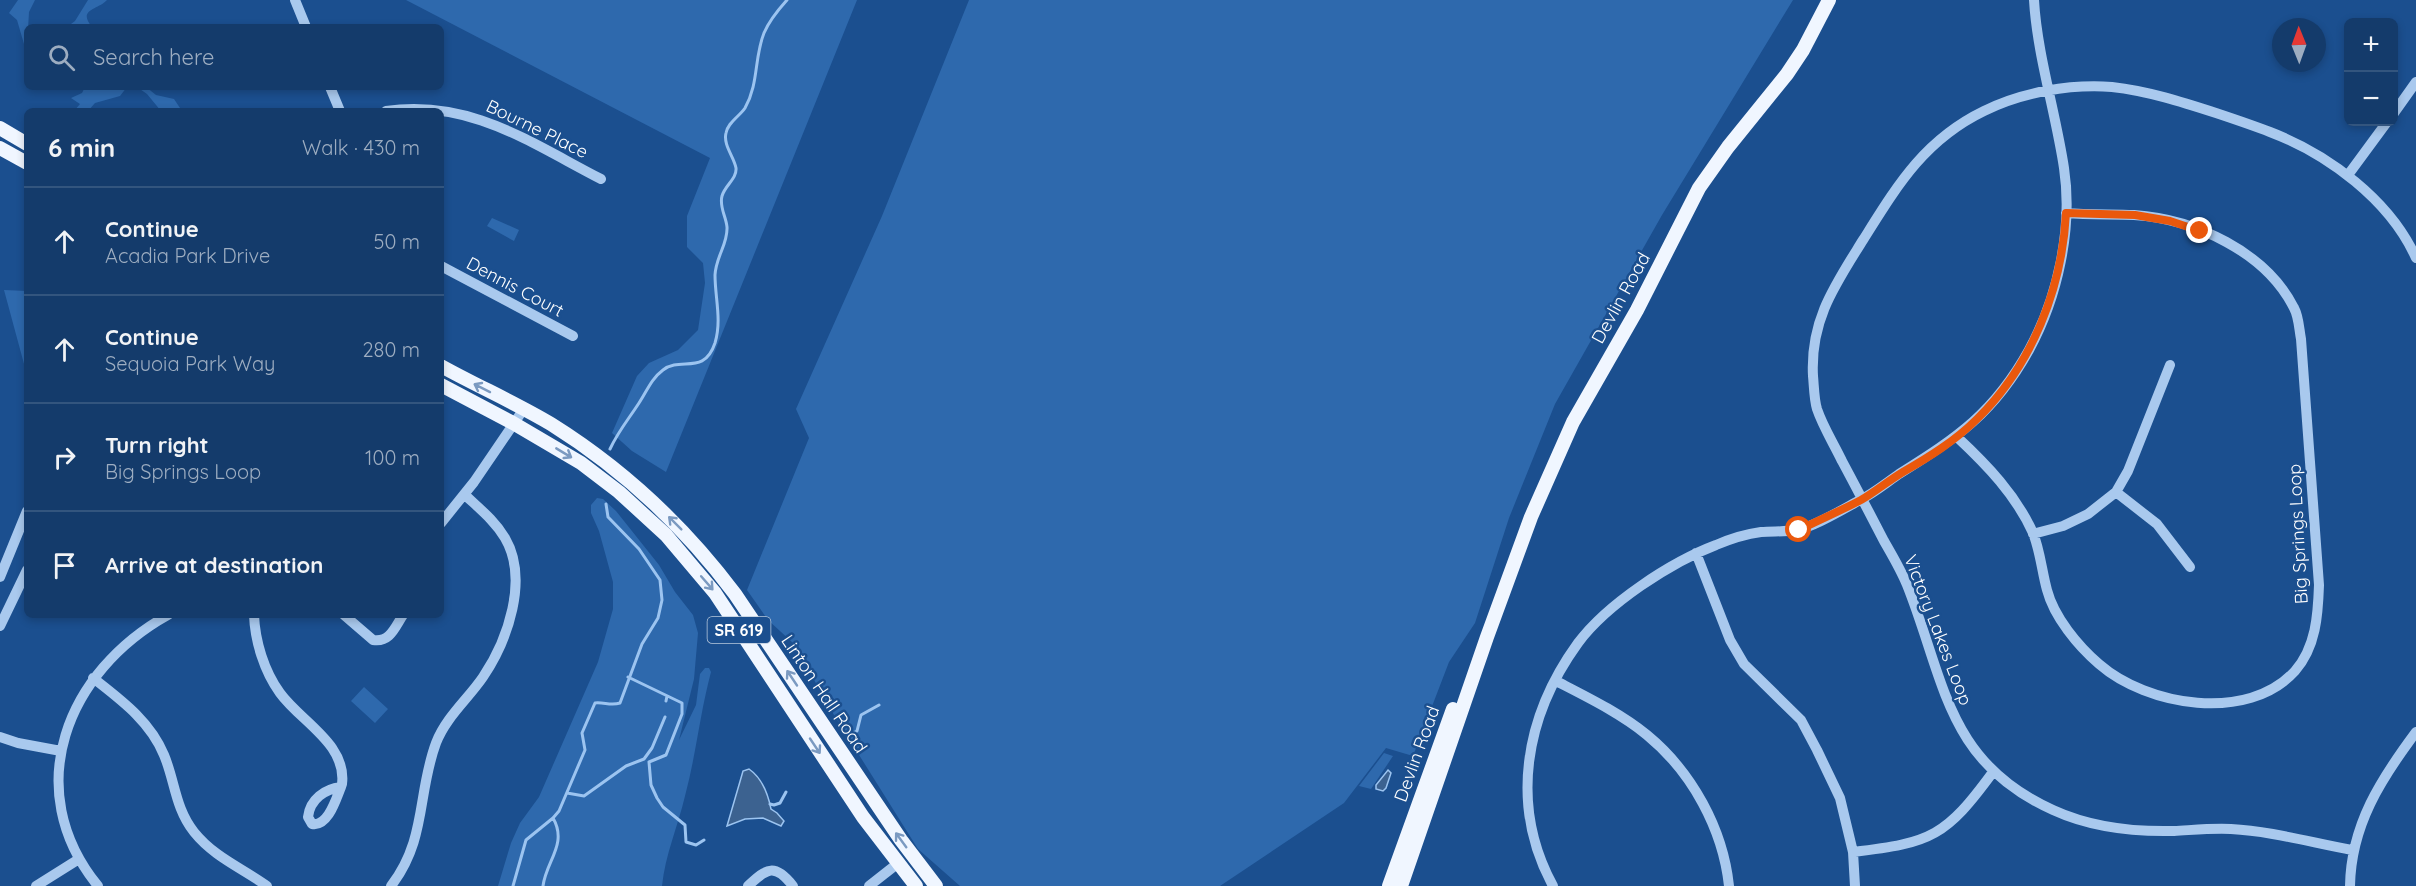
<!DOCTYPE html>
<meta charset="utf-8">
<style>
:root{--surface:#143b6b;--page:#1d4271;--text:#f1f3f6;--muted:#9dadc1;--line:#33557e}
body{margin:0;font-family:Quicksand,sans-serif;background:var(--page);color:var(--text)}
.controls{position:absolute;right:18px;top:18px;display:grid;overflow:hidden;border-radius:9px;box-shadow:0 3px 9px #0003}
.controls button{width:54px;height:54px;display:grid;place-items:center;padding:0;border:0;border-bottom:2px solid var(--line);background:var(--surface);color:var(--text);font:30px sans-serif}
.compass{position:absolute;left:2272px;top:18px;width:54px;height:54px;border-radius:50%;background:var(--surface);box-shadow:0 3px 9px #0003;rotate:359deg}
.stop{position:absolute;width:18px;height:18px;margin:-14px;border:4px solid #ea580c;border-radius:50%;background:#fff}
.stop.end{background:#ea580c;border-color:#fff;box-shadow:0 2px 6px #0008}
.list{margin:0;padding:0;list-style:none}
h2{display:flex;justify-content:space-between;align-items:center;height:78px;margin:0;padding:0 24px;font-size:26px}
h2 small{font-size:20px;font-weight:400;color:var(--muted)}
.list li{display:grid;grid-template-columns:39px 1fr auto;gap:18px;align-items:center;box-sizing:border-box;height:108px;padding:0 24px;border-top:2px solid var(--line)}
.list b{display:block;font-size:22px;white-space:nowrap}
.list p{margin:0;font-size:20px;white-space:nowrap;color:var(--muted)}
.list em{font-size:20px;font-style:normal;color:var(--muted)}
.icon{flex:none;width:33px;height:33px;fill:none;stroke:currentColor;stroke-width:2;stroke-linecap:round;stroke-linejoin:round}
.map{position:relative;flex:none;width:2416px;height:886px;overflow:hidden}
.search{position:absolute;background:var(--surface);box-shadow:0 3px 9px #0003;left:24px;top:24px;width:420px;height:66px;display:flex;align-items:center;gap:15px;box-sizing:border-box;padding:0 21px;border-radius:9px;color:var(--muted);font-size:22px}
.panel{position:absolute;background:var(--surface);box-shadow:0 3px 9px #0003;left:24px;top:108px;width:420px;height:510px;border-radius:9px}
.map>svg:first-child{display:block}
.green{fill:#2e69ad}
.water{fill:#3c6290;stroke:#9cc4f0;stroke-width:1.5}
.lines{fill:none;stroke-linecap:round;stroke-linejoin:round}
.stream{stroke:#9cc4f0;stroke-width:3}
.minor{stroke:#a9c9ee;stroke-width:10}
.major{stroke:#f0f6ff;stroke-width:14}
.oneway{stroke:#7b9ac1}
.route{stroke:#ea580c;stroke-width:8}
.labels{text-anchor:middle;stroke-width:5;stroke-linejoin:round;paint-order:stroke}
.shield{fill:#1b4f8f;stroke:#bbcadd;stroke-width:1.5}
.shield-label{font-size:16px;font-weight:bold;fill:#fff}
.street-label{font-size:18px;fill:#fff;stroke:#1b4f8f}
</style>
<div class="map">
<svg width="2416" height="886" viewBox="0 0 2416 886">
<rect width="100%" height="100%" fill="#1b4f8f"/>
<path class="green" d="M18 0H35L29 12 27 46 24 44 17 20 9 13Z
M88 0H107C98 10 77 9 92 27H67L75 21Z
M406 0H857L666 472 632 451 612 433 637 376 649 363 678 350 698 330 705 283 703 263 687 247V216L710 158Z
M969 0H1793L1662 215 1555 404 1509 518 1475 623 1449 662 1413 756 1386 748 1344 803 1220 886H960L918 849 834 715 793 643 768 620 747 590 809 438 796 409 882 216Z
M85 87H127L120 96 95 103 88 111H74L80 104 71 98 82 93Z
M137 87H146L156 95 174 99 182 111H161L147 94Z
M492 218 519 230 514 241 487 226Z
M4 290 27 291V375Z
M597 498 603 499 616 511 659 565 675 592 693 615 698 633 694 679 679 740 696 705 700 674 705 668H709L711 672C700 713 696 755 685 796 678 826 665 855 662 886H498L511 843 520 823 539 797 598 662 613 609V582L599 531 591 513V505Z
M364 687 388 709 375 723 351 701Z
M1384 753 1393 756 1371 789 1359 786Z"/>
<path class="water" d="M749 769C762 778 768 794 771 809L777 813 784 821 781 826 763 818 745 819 727 826 741 778 743 771Z
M1388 770 1391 773 1386 788 1383 791 1376 789V785Z"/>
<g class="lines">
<path class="stream" d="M610 449C619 430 628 420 639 403 647 391 651 379 663 370 681 356 704 376 715 343 722 320 715 298 715 275 716 256 728 244 727 227 726 216 719 207 722 196 725 185 737 179 736 168 734 157 723 145 726 133 728 122 739 117 745 108 759 83 754 58 764 33 769 21 778 10 787 0
M628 677 682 703V714L666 755 649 762
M666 701 667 696
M848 736 857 731 861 715 879 705
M649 762 651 785 657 798 663 807 685 825 686 842 696 845 704 840
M567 793 584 796 626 766 644 759 652 748 665 717
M770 804 774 805 780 803 786 792
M513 886 526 840 553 818 559 811 585 750 582 733 595 703C604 702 611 706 620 703L642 644 658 618 662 600 660 580 639 549 608 517 606 504
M543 886C546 861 568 844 553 818"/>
<path class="minor" d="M295 0 306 27
M330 87 340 111
M386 111C470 99 529 142 601 179
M2394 113 2416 82
M2348 175 2387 122
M441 266 573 336
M1957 437C1987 465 2016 495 2033 533 2040 550 2042 572 2047 590 2054 617 2078 646 2099 664 2147 706 2248 723 2295 671 2316 647 2318 615 2319 585L2301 339C2299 329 2299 317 2294 308 2266 252 2195 219 2134 215 2112 214 2089 215 2066 213
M2116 492 2157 524 2190 567
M441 523 474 482 523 410
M2033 534 2063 526 2088 514 2116 492 2128 471 2170 365
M1696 553 1730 640 1744 664 1801 720 1817 750 1840 798 1853 852 1855 886
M0 577 27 511
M254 615C255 641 264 671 280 693 301 722 347 744 342 784L341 787C336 799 328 827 312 824L308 817C310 799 325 789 341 787
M344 615 373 640C390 643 395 627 403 615
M0 626 27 570
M93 678C121 700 150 721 164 755 175 781 175 808 194 832 214 857 242 868 267 886
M1556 681C1587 697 1620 713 1647 735 1692 772 1723 829 1729 886
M0 737 18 743 61 751
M2352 850C2313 843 2271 831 2231 829 2212 828 2193 830 2174 831 2133 832 2090 827 2053 810 1946 762 1945 680 1907 585 1901 570 1892 555 1884 541 1870 514 1856 487 1842 461 1834 444 1823 427 1817 409 1814 399 1814 386 1813 376 1810 320 1835 285 1863 240 1897 186 1924 140 1984 111 2022 92 2070 84 2112 87 2148 91 2182 102 2216 113 2234 119 2252 125 2270 132 2328 154 2390 200 2416 258
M1853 852C1932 843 1946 836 1993 772
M36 886 79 859
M98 886C19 789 67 671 168 615
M391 886C427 839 417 794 436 743 446 717 468 699 483 677 508 640 529 579 505 538 495 521 480 509 465 495
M748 886C767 868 775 863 793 886
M869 886 897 864
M1553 886C1509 805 1525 716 1578 643 1607 604 1671 562 1716 545 1730 539 1746 534 1761 532 1773 531 1785 532 1796 530 1812 528 1845 508 1860 500 1874 493 1886 483 1899 474 1958 437 1994 413 2029 350 2058 297 2073 228 2064 168 2056 114 2037 54 2034 0
M2350 886C2351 825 2381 779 2416 732"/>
<path class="major" d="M0 128 27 144
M0 148 27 163
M441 366C477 386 516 403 551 424 623 469 684 526 735 594L901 840 936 886
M441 385 513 423 581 463 619 492 666 535 715 593 863 817 916 886
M1389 886 1453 709
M1401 886 1487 637 1531 517 1573 422 1637 310 1699 188 1728 147 1787 74 1803 50 1829 0"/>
</g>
<defs><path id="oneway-shaft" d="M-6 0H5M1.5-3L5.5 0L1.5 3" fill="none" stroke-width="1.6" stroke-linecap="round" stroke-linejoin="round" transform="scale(1.5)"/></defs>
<g class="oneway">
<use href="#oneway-shaft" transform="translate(482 388) rotate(-153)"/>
<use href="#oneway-shaft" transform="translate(564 453) rotate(31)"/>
<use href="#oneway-shaft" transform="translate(675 523) rotate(-135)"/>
<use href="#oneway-shaft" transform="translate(707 583) rotate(49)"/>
<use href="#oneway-shaft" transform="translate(792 678) rotate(-124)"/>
<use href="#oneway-shaft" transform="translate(815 746) rotate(56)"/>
<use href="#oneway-shaft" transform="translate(901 840) rotate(-126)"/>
</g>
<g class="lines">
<path class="route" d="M1799 530C1819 520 1840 511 1861 500 1875 492 1888 481 1903 472 1929 457 1955 441 1977 419 2032 365 2062 289 2066 213L2135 215 2170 221 2200 231"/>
</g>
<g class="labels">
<rect class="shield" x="707.5" y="617" width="63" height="26" rx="4.5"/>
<g class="shield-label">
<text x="739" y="636">SR 619</text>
</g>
<g class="street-label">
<text transform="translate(537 129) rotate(26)" y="6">Bourne Place</text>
<text transform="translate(515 287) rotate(28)" y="6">Dennis Court</text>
<text transform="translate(1621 298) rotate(-61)" y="6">Devlin Road</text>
<text transform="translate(2298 534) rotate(-93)" y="6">Big Springs Loop</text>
<text transform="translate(1938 630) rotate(69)" y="6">Victory Lakes Loop</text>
<text transform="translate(824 694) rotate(56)" y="6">Linton Hall Road</text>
<text transform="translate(1417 754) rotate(-70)" y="6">Devlin Road</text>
</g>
</g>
</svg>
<div class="controls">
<button>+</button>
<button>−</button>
</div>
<svg class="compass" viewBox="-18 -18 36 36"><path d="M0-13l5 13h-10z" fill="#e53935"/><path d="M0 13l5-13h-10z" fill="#9dadc1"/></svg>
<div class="stop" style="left:1799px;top:530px"></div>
<div class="stop end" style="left:2200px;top:231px"></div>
<div class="search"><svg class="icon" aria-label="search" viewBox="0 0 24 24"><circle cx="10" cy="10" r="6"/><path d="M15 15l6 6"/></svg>Search here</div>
<section class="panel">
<h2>6 min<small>Walk · 430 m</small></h2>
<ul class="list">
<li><svg class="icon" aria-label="ahead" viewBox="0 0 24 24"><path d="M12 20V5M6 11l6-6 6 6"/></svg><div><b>Continue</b><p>Acadia Park Drive</p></div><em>50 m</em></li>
<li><svg class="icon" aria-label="ahead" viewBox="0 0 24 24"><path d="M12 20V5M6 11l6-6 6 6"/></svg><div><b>Continue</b><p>Sequoia Park Way</p></div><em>280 m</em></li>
<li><svg class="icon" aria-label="right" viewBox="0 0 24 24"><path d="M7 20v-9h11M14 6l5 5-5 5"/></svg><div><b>Turn right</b><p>Big Springs Loop</p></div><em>100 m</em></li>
<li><svg class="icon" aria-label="arrive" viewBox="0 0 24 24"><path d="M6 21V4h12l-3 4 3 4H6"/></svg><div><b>Arrive at destination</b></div></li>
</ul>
</section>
</div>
